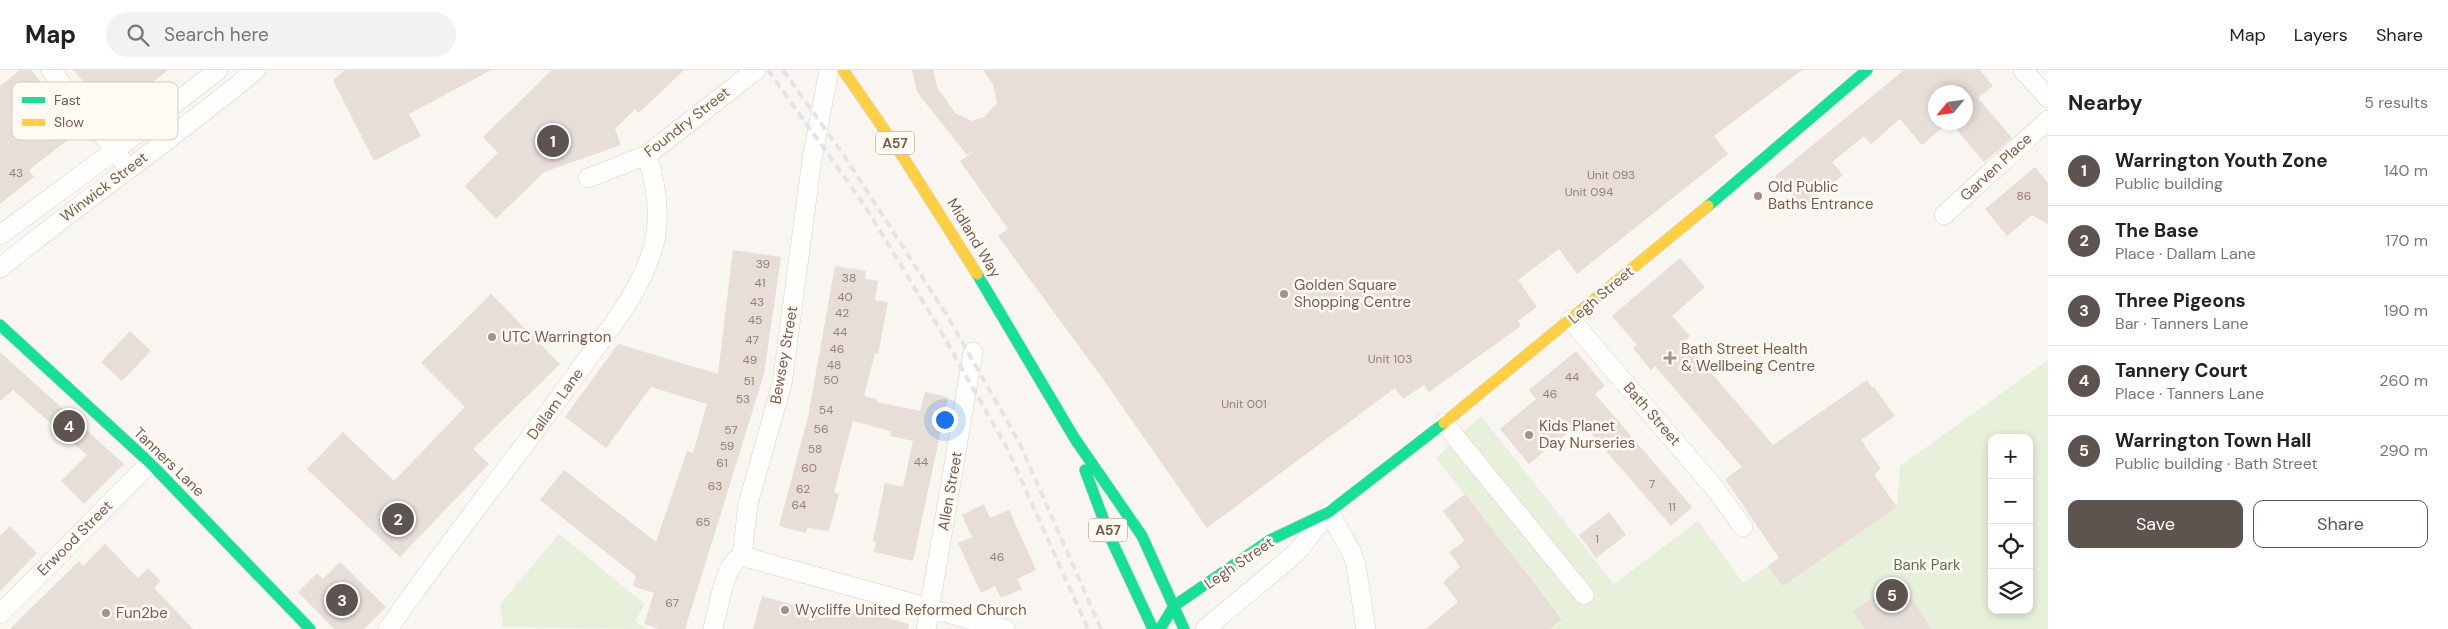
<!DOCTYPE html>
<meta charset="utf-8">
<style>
:root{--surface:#fff;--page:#f2f2f2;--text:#222;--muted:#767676;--line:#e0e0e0;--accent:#5d544f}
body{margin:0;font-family:"DM Sans",sans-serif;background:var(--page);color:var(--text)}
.controls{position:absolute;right:15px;bottom:15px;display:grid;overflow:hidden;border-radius:10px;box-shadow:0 2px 8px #0003}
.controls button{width:45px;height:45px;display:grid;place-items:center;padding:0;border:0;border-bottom:1px solid var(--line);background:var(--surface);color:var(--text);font:25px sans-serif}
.compass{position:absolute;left:1928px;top:15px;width:45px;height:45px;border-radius:50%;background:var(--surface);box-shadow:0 2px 8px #0003;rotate:241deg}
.you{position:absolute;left:944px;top:349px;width:18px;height:18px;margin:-12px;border:4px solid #fff;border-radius:50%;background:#1a73e8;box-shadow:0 0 0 8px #1a73e833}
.badge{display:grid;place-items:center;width:32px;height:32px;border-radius:50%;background:var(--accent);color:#fff;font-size:16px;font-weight:700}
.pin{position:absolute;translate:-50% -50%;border:2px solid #fff;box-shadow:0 1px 5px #0006}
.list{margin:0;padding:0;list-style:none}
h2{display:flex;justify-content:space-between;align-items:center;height:65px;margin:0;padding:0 20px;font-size:21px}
h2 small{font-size:16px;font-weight:400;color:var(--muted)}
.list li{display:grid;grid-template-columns:32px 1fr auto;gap:15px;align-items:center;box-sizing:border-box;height:70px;padding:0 20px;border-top:1px solid var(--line)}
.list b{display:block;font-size:19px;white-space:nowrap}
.list p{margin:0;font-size:16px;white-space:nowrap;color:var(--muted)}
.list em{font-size:16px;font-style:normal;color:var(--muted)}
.actions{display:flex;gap:10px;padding:15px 20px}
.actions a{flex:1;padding:11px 0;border:1px solid var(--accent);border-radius:10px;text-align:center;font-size:18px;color:var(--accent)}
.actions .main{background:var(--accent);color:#fff}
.icon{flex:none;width:28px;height:28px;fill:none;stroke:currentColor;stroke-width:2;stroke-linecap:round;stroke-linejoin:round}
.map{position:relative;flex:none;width:2048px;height:559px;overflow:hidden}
header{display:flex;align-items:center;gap:30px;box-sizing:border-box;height:70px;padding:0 25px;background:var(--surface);border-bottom:1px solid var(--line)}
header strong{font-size:24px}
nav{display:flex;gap:28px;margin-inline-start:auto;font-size:18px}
.search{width:350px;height:45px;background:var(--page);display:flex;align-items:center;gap:12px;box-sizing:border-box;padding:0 18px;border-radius:28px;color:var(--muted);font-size:19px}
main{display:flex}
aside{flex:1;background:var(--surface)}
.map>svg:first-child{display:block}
.green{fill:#e7f0db;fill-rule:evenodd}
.building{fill:#e6ded7}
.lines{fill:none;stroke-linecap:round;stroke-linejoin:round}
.street-casing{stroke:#d7d1cb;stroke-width:20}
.fast-casing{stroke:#d9d2cb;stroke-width:12}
.slow-casing{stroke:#d9d2cb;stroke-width:12}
.street{stroke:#fefefd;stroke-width:19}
.fast{stroke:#16e098;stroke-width:11}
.slow{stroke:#ffcf43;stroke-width:11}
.rail{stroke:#e6e3e7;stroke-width:4;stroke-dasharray:8 5;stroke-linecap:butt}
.poi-dot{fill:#a69286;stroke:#fffaf3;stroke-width:2}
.labels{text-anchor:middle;stroke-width:5;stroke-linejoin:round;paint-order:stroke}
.number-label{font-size:12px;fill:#977e72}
.shield{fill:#fffaf3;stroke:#a28b7f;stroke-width:1}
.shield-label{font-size:14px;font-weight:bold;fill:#7a5c4d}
.street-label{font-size:15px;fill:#7a5c4d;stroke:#fffaf3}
.poi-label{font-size:15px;fill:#7a5c4d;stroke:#fffaf3;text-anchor:start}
.park-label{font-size:15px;fill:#537a41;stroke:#fffaf3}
.key{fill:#fffaf3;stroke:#d7cbc1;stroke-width:1}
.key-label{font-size:14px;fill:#7a5c4d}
</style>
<header>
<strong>Map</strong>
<div class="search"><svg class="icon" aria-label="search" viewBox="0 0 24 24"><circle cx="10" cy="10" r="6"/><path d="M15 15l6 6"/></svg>Search here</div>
<nav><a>Map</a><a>Layers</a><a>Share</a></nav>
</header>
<main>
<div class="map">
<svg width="2048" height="559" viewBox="0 0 2048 559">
<rect width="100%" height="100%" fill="#f9f5f0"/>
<path class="green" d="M2048 290V559H1549L1562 548 1436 388 1481 346 1614 514 1698 451 1743 513 1768 496 1783 516 1897 437 1900 396ZM1992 368H2029V540H1992Z
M559 464 645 534 635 551 647 559 503 557 500 534Z"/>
<path class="building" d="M20 0H31L79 61 29 100 34 107 0 134V16Z
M74 0H168L134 27 137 32 113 51Z
M345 0H491L409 44 421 66 374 91 333 10Z
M552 0H684L639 43 635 39 615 59 621 75 544 102 496 149 465 116 498 83 483 67Z
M912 0H933L937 17 955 43 972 51 984 47 997 33 993 14 983 0H1802L1714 66 1728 84 1577 204 1559 179 1518 210 1537 237 1518 251 1521 256 1429 322 1424 315 1403 329 1395 318 1207 458 1103 309 998 166 1008 159 960 91 978 79 967 85 917 22Z
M1904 0H1980L1993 16 1978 28 2012 68 1984 92 1950 52H1966V22H1936V52H1949L1922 75 1900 49 1871 74 1864 66 1832 92 1843 105 1802 139 1775 106Z
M2035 97 2048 113V154L2032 145 2007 166 1985 139Z
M733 180 781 187 764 304 685 559H659L644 554 654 523 633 516 636 506 540 430 564 400 656 472 687 381 693 383 707 334 651 317 606 378 565 347 618 274 718 304Z
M1680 188 1705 217 1672 246 1690 266 1684 271 1773 375 1867 310 1872 318 1874 317 1895 346 1861 370 1881 399 1874 404 1897 437 1783 516 1768 496 1779 488 1725 409 1742 397 1655 296 1651 300 1633 278 1637 275 1612 246Z
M835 196 866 201 865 209 878 211 875 230 888 232 878 284 875 283 864 326 877 329V332L920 341 925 322 948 327 913 491 874 482 876 472 873 471 885 413 903 417 913 371 890 366 891 361 853 351 834 422 839 424 829 461 807 458 806 463 779 456 808 347Z
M491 224 560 294 473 379 489 394 400 487 307 399 343 362 394 411 465 337 421 293Z
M130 261 151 281 122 311 101 292Z
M1576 281 1605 316 1595 324 1692 437 1671 456 1581 352 1529 394 1500 359 1536 329 1529 320Z
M0 282 124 394 84 434 61 411 87 385 13 320 0 331Z
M1465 424 1562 549 1549 559H1426L1458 532 1443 512 1460 497 1449 482 1465 471 1443 441Z
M984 434 990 448 1009 440 1036 500 1017 509 1022 519 1001 528 995 516 981 523 958 473 972 467 962 445Z
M1609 442 1626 465 1596 488 1579 465Z
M10 456 37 483 0 521V466Z
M105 474 138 508 148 498 161 511 154 518 193 559H10L79 491 83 496Z
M340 492 386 537 364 559H334L298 522 317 503 323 509Z
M1899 510 1932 559H1865L1853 541Z
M762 526 833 546 837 534 909 554 908 559H753Z"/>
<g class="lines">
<g class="street-casing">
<path id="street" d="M51 0 121 89
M2023 0 2048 28
M588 108 647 85 756 0
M1944 145 2048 50
M0 165 114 81 218 0
M0 198C84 130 173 69 256 0
M1571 250 1717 421 1743 457
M1444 353 1584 525
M742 486 748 434 782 314 812 89 829 0
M0 544 150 393
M388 559C448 473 514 391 575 306 604 265 641 224 654 174 661 144 656 113 647 85
M713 559C718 541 724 492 742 486L1005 559
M926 559 973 282
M1205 559 1296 483 1329 442 1351 481 1356 495 1366 559"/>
</g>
<g class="fast-casing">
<path id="fast" d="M1708 136 1867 0
M977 204 1075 369 1142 466 1184 559
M0 255 150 393 310 559
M1085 400 1110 467 1153 559
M1160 559 1174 536 1270 470 1329 442 1444 353"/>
</g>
<g class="slow-casing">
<path id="slow" d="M843 0 903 87 977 204
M1444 353 1708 136"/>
</g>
<use href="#street" class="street"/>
<use href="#fast" class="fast"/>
<use href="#slow" class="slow"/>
<path class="rail" d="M768 0 865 136 936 253 1007 378 1088 559
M783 0 847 90 948 247 1019 372 1101 559"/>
</g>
<g class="poi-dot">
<circle cx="1758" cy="126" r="5"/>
<circle cx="1284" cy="224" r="5"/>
<circle cx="492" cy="267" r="5"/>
<path d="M1667.5 280.5h5v5h5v5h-5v5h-5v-5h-5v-5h5z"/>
<circle cx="1529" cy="365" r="5"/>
<circle cx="785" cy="540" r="5"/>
<circle cx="106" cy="543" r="5"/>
</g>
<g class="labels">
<g class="number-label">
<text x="16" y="107">43</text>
<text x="1611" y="109">Unit 093</text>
<text x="1589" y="126">Unit 094</text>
<text x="2024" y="130">86</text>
<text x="763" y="198">39</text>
<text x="849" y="212">38</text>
<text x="760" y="217">41</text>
<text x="845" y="231">40</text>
<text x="757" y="236">43</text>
<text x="842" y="247">42</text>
<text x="755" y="254">45</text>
<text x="840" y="266">44</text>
<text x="752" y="274">47</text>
<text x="837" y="283">46</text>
<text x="1390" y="293">Unit 103</text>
<text x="750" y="294">49</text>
<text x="834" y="299">48</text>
<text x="1572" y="311">44</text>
<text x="831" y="314">50</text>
<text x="749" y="315">51</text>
<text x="1550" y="328">46</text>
<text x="743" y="333">53</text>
<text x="1244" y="338">Unit 001</text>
<text x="826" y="344">54</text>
<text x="821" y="363">56</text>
<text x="731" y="364">57</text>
<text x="727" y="380">59</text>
<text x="815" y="383">58</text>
<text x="921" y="396">44</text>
<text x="722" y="397">61</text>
<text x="809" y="402">60</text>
<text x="1652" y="418">7</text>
<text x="715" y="420">63</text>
<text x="803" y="423">62</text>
<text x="799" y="439">64</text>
<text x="1672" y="441">11</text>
<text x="703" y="456">65</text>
<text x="1597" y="473">1</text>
<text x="997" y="491">46</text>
<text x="672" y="537">67</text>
</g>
<g class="shield">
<rect x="876" y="61.5" width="38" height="23" rx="4"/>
<rect x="1089" y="448.5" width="38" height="23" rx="4"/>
</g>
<g class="shield-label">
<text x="895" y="78">A57</text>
<text x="1108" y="465">A57</text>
</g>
<g class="street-label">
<text transform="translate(687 52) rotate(-38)" y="5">Foundry Street</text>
<text transform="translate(1996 97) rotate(-43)" y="5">Garven Place</text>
<text transform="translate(104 117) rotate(-37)" y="5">Winwick Street</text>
<text transform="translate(974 168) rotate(59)" y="5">Midland Way</text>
<text transform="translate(1601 225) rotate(-40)" y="5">Legh Street</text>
<text transform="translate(784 285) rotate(-80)" y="5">Bewsey Street</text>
<text transform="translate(555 334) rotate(-54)" y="5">Dallam Lane</text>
<text transform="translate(1652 344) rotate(49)" y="5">Bath Street</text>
<text transform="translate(169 392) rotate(44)" y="5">Tanners Lane</text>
<text transform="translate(950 421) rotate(-80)" y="5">Allen Street</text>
<text transform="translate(75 468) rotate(-45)" y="5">Erwood Street</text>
<text transform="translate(1239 493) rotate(-34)" y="5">Legh Street</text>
</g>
<g class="poi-label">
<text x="1768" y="122">Old Public<tspan x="1768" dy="17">Baths Entrance</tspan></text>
<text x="1294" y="220">Golden Square<tspan x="1294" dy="17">Shopping Centre</tspan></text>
<text x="502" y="272">UTC Warrington</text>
<text x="1681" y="284">Bath Street Health<tspan x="1681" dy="17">&amp; Wellbeing Centre</tspan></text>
<text x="1539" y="361">Kids Planet<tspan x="1539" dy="17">Day Nurseries</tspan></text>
<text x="795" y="545">Wycliffe United Reformed Church</text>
<text x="116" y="548">Fun2be</text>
</g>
<g class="park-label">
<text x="1927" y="500">Bank Park</text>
</g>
</g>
<rect x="12" y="12" width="166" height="58" rx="8" class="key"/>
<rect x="22" y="27" width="23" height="6" fill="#16e098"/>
<rect x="22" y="49" width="23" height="7" fill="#ffcf43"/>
<g class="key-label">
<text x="54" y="35">Fast</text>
<text x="54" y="57">Slow</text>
</g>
</svg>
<div class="controls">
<button>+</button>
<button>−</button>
<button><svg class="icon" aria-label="locate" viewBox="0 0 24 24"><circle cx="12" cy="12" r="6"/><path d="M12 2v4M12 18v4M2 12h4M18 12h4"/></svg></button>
<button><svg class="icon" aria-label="layers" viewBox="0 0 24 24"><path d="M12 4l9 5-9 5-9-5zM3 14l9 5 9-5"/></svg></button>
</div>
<svg class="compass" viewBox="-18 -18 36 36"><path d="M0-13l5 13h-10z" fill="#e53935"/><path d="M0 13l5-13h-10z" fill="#767676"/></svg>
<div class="you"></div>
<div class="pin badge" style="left:553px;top:71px">1</div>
<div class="pin badge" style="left:398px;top:449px">2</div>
<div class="pin badge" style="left:342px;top:530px">3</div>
<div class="pin badge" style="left:69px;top:356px">4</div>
<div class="pin badge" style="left:1892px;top:525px">5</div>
</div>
<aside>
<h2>Nearby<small>5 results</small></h2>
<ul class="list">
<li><span class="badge">1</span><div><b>Warrington Youth Zone</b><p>Public building</p></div><em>140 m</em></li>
<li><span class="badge">2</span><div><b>The Base</b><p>Place · Dallam Lane</p></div><em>170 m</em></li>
<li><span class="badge">3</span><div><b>Three Pigeons</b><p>Bar · Tanners Lane</p></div><em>190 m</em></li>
<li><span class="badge">4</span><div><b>Tannery Court</b><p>Place · Tanners Lane</p></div><em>260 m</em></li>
<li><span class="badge">5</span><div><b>Warrington Town Hall</b><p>Public building · Bath Street</p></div><em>290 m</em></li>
</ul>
<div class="actions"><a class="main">Save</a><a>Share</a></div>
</aside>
</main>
